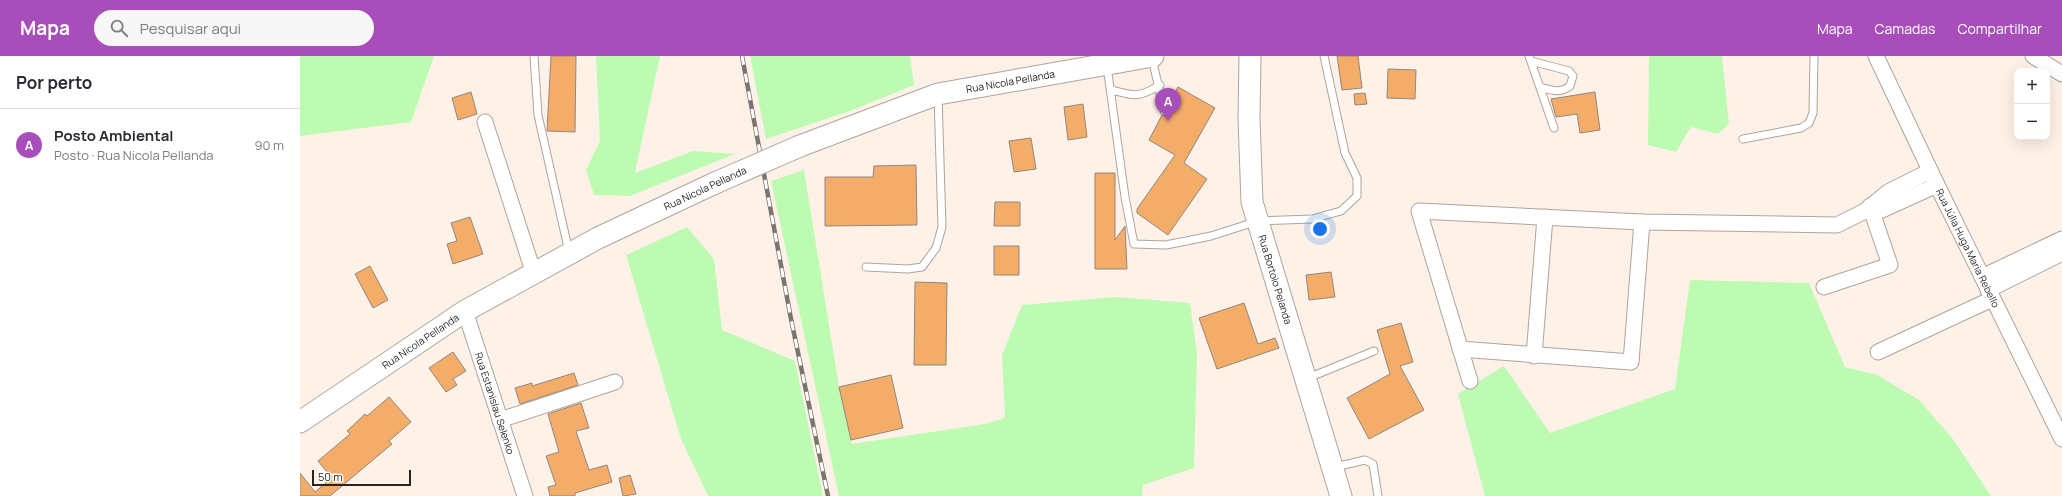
<!DOCTYPE html>
<html lang="pt">
<meta charset="utf-8">
<style>
:root{--surface:#fff;--page:#f7f7f7;--text:#2b2b33;--muted:#7c7c81;--line:#e1e1e2;--accent:#a74eba}
body{margin:0;font-family:Manrope,sans-serif;background:var(--page);color:var(--text)}
.controls{position:absolute;right:12px;top:12px;display:grid;overflow:hidden;border-radius:8px;box-shadow:0 4px 16px #0002}
.controls button{width:36px;height:36px;display:grid;place-items:center;padding:0;border:0;border-bottom:1px solid var(--line);background:var(--surface);color:var(--text);font:20px sans-serif}
.scale{position:absolute;left:12px;bottom:10px;width:99px;box-sizing:border-box;padding-left:4px;border:2px solid #292420;border-top:0;font-size:11px;line-height:14px;white-space:nowrap;color:#292420;-webkit-text-stroke:3px #fff;paint-order:stroke}
.you{position:absolute;left:1020px;top:173px;width:14px;height:14px;margin:-10px;border:3px solid #fff;border-radius:50%;background:#1a73e8;box-shadow:0 0 0 6px #1a73e833}
.badge{display:grid;place-items:center;width:26px;height:26px;border-radius:50%;background:var(--accent);color:#fff;font-size:13px;font-weight:700}
.pin{position:absolute;translate:-50% -33px;filter:drop-shadow(0 1px 2px #0008)}
.pin::after{content:'';position:absolute;top:21px;width:14px;height:12px;background:inherit;clip-path:polygon(0 0,100% 0,50% 100%)}
.list{margin:0;padding:0;list-style:none}
h2{display:flex;justify-content:space-between;align-items:center;height:52px;margin:0;padding:0 16px;font-size:17px}
h2 small{font-size:13px;font-weight:400;color:var(--muted)}
.list li{display:grid;grid-template-columns:26px 1fr auto;gap:12px;align-items:center;box-sizing:border-box;height:72px;padding:0 16px;border-top:1px solid var(--line)}
.list b{display:block;font-size:15px;white-space:nowrap}
.list p{margin:0;font-size:13px;white-space:nowrap;color:var(--muted)}
.list em{font-size:13px;font-style:normal;color:var(--muted)}
.icon{flex:none;width:22px;height:22px;fill:none;stroke:currentColor;stroke-width:2;stroke-linecap:round;stroke-linejoin:round}
.map{position:relative;flex:none;width:1762px;height:440px;overflow:hidden}
header{display:flex;align-items:center;gap:24px;box-sizing:border-box;height:56px;padding:0 20px;background:var(--accent);color:#fff}
header strong{font-size:19px}
nav{display:flex;gap:22px;margin-inline-start:auto;font-size:14px}
.search{width:280px;height:36px;background:var(--page);display:flex;align-items:center;gap:10px;box-sizing:border-box;padding:0 14px;border-radius:22px;color:var(--muted);font-size:15px}
main{display:flex}
aside{flex:1;background:var(--surface)}
.map>svg:first-child{display:block}
.green{fill:#bdfab2}
.building{fill:#f4ac69;stroke:#92877d}
.lines{fill:none;stroke-linecap:round;stroke-linejoin:round}
.lane-casing{stroke:#afa49a;stroke-width:9}
.street-casing{stroke:#afa49a;stroke-width:17}
.secondary-casing{stroke:#afa49a;stroke-width:23}
.lane{stroke:#fff;stroke-width:7}
.street{stroke:#fff;stroke-width:15}
.secondary{stroke:#fff;stroke-width:21}
.rail-casing{stroke:#7c746e;stroke-width:4.5}
.rail{stroke:#fff;stroke-width:3;stroke-dasharray:9;stroke-linecap:butt}
.secondary-bridge-casing{stroke:#afa49a;stroke-width:23;stroke-linecap:butt}
.secondary-bridge{stroke:#fff;stroke-width:21}
.labels{text-anchor:middle;stroke-width:3;stroke-linejoin:round;paint-order:stroke}
.street-label{font-size:10px;fill:#292420;stroke:#fff}
</style>
<header>
<strong>Mapa</strong>
<div class="search"><svg class="icon" aria-label="search" viewBox="0 0 24 24"><circle cx="10" cy="10" r="6"/><path d="M15 15l6 6"/></svg>Pesquisar aqui</div>
<nav><a>Mapa</a><a>Camadas</a><a>Compartilhar</a></nav>
</header>
<main>
<aside>
<h2>Por perto<small></small></h2>
<ul class="list">
<li><span class="badge">A</span><div><b>Posto Ambiental</b><p>Posto · Rua Nicola Pellanda</p></div><em>90 m</em></li>
</ul>
</aside>
<div class="map">
<svg width="1762" height="440" viewBox="0 0 1762 440">
<rect width="100%" height="100%" fill="#fef1e7"/>
<path class="green" d="M0 0H134L111 66 0 80Z
M296 0H360L335 117 393 95 435 98 330 140 294 139 286 114 300 85Z
M450 0H610L614 29 550 55 466 83Z
M1349 0H1422L1429 68 1418 78 1391 71 1376 96 1348 89Z
M504 114 539 331 552 388 685 368 705 362 702 299 722 249 816 241 890 247 897 297 894 412 843 429 842 440H539L471 125Z
M387 171 414 203 422 274 495 305 523 440H408L381 383 326 199Z
M1390 224 1509 227 1545 311 1577 319 1619 344 1652 382 1691 440H1185L1158 338 1204 310 1250 377 1375 333Z"/>
<path class="building" d="M251 0H276L275 76 247 75Z
M1037 0H1058L1062 32 1042 34Z
M1088 13 1116 14 1115 43 1087 42Z
M878 31 915 52 884 107 907 123 868 179 837 157V153L875 99 849 84 862 59 865 60 869 57 868 49Z
M171 36 177 58 158 64 152 42Z
M1295 36 1300 74 1280 77 1277 58 1256 61 1251 43Z
M1065 37 1067 48 1055 49 1054 38Z
M783 48 787 81 768 84 764 51Z
M731 82 736 113 714 116 709 85Z
M616 109 617 169 525 170V121H573L574 110Z
M795 117H815V184L825 170 827 213H795Z
M695 146H720V170H694Z
M170 161 183 198 153 208 147 188 157 185 151 167Z
M694 190H719V219H694Z
M70 210 88 244 73 252 55 218Z
M1031 216 1035 241 1009 244 1006 219Z
M615 226 647 227 646 309H614Z
M944 247 958 288 975 282 979 292 917 313 899 262Z
M1101 267 1113 306 1100 310 1124 354 1069 383 1047 342 1090 318 1077 274Z
M153 296 166 315 153 323 157 329 146 336 129 312Z
M274 317 278 329 220 348 215 332 232 327V330Z
M591 319 603 372 551 384 539 331Z
M89 341 111 366 89 385 92 388 30 440H0V417L15 436 32 422 18 405 50 378 47 375 65 358 67 360Z
M281 347 289 372 276 375 289 414 307 409 312 426 275 437V440H250L248 431 256 429 246 400 259 396 248 358Z
M330 419 336 438 323 440 319 422Z"/>
<g class="lines">
<g class="lane-casing">
<path id="lane" d="M234 0 238 59 269 196
M1229 0 1254 72
M852 2 864 55
M1231 5 1269 15 1273 20 1270 30C1260 38 1251 34 1240 31
M807 10 825 141 834 188 866 189 911 180 958 165 1012 163 1041 155 1057 140V122L1045 97 1024 0
M812 34C834 40 839 42 860 29
M1443 83 1501 72 1509 67 1513 57 1514 0
M566 211 608 213 622 211 636 192 642 171 638 40
M1008 322 1074 295
M1035 411 1065 404 1073 408 1078 440"/>
</g>
<g class="street-casing">
<g id="street">
<path id="s1" d="M1576 0 1637 129 1762 383"/>
<path d="M1733 0 1762 18"/>
<path d="M185 66 234 218"/>
<path d="M1565 155 1582 154 1637 129"/>
<path d="M1682 221 1762 183"/>
<path d="M1524 231 1590 209 1570 150"/>
<path d="M1688 234 1762 197"/>
<path id="s2" d="M165 255 225 440"/>
<path d="M1160 293 1331 306 1342 166"/>
<path d="M1578 296 1692 243"/>
<path d="M1234 300 1245 161"/>
<path d="M1170 325 1119 155 1342 166 1537 169 1565 155 1588 136 1630 115"/>
<path d="M200 364 315 326"/>
</g>
</g>
<g class="secondary-casing">
<g id="secondary">
<path id="s3" d="M950 0 949 63 952 146 1041 440"/>
<path id="s4" d="M500 90 638 38 853 0"/>
<path id="s5" d="M0 366 165 255 298 182 415 127"/>
</g>
</g>
<use href="#lane" class="lane"/>
<use href="#street" class="street"/>
<use href="#secondary" class="secondary"/>
<g class="rail-casing">
<path id="rail" d="M442 0 491 263 528 440"/>
</g>
<use href="#rail" class="rail"/>
<g class="secondary-bridge-casing">
<path id="secondary-bridge" d="M415 127 500 90"/>
</g>
<use href="#secondary-bridge" class="secondary-bridge"/>
</g>
<g class="labels">
<g class="street-label">
<text dy="4" stroke="none"><textPath href="#s4" startOffset="221">Rua Nicola Pellanda</textPath></text>
<text transform="translate(405 132) rotate(-25)" y="4">Rua Nicola Pellanda</text>
<text dy="4" stroke="none"><textPath href="#s1" startOffset="213">Rua Júlia Huga Maria Rebello</textPath></text>
<text dy="4" stroke="none"><textPath href="#s3" startOffset="227">Rua Bortolo Pelanda</textPath></text>
<text dy="4" stroke="none"><textPath href="#s5" startOffset="145">Rua Nicola Pellanda</textPath></text>
<text dy="4" stroke="none"><textPath href="#s2" startOffset="97">Rua Estanislau Selenko</textPath></text>
</g>
</g>
</svg>
<div class="controls">
<button>+</button>
<button>−</button>
</div>
<div class="scale">50 m</div>
<div class="you"></div>
<div class="pin badge" style="left:868px;top:65px">A</div>
</div>
</main>
